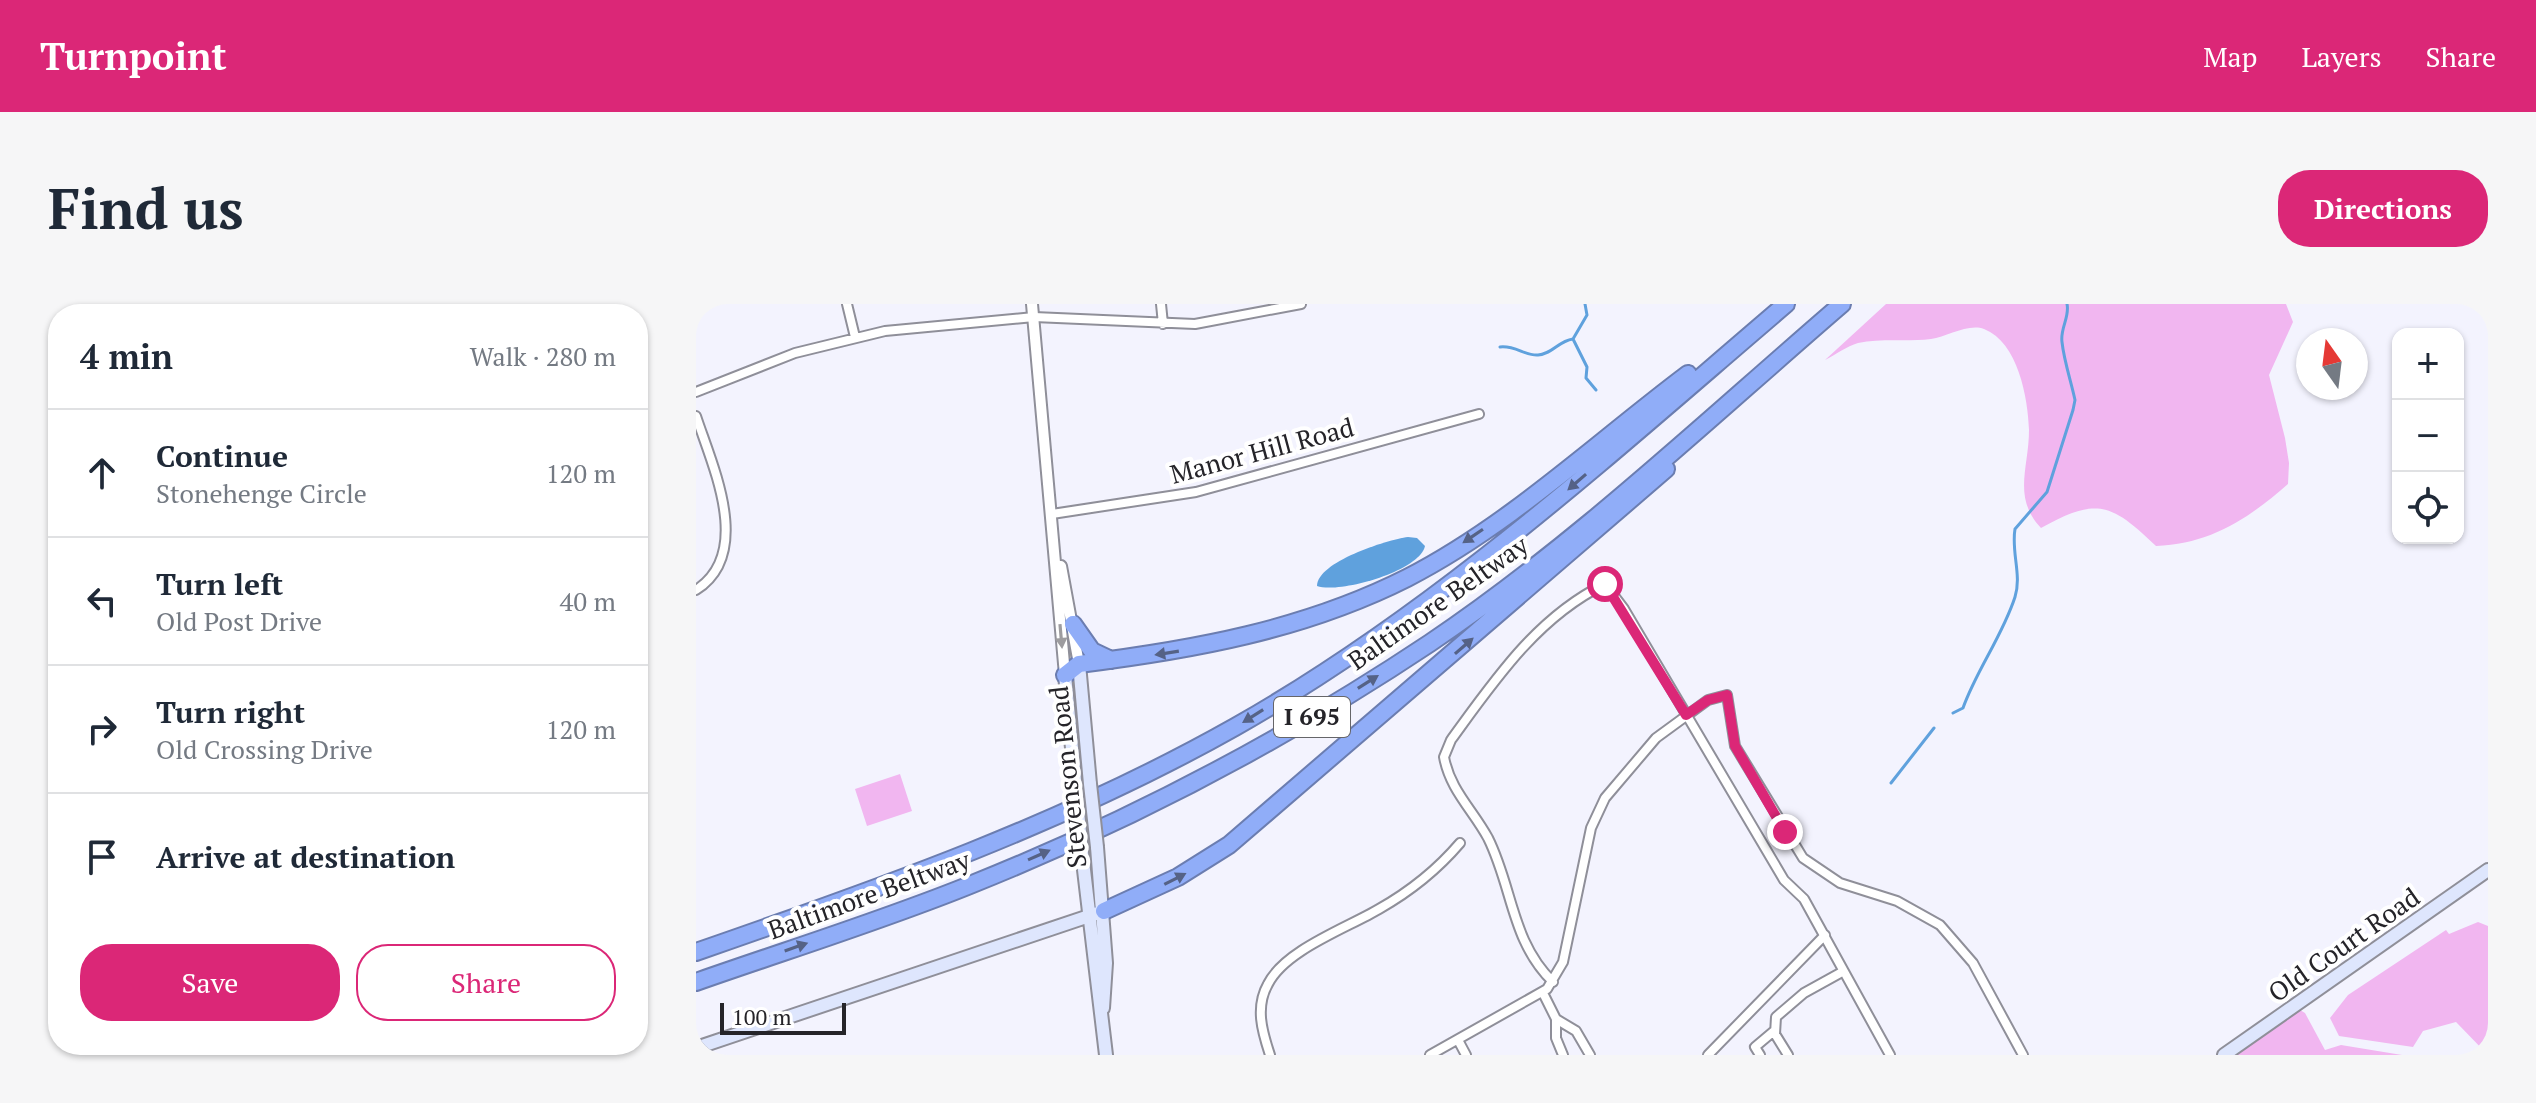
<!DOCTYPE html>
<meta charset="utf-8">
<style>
:root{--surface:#fff;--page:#f6f6f7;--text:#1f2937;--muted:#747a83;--line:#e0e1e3;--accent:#db2777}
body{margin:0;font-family:"PT Serif",serif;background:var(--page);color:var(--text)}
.controls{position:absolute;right:24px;top:24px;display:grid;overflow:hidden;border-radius:16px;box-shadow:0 2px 6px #0004}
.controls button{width:72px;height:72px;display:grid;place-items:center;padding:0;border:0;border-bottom:2px solid var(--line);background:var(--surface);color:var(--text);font:40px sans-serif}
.compass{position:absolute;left:1600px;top:24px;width:72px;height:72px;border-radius:50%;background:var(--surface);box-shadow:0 2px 6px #0004;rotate:346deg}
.scale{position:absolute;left:24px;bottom:20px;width:126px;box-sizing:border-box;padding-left:8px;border:4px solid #252429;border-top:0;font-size:22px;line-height:28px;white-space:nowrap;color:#252429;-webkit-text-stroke:6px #fff;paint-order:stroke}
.stop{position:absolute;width:24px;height:24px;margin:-18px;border:6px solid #db2777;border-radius:50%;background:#fff}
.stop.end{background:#db2777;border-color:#fff;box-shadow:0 2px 8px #0008}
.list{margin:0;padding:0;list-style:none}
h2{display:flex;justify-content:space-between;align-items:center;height:104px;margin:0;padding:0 32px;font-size:34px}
h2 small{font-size:26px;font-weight:400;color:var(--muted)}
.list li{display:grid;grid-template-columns:52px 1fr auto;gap:24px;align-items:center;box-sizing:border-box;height:128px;padding:0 32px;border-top:2px solid var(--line)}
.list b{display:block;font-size:30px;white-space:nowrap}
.list p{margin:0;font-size:26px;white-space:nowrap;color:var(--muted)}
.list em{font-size:26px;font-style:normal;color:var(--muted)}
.actions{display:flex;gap:16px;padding:24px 32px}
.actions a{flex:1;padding:18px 0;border:2px solid var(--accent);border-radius:32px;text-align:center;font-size:28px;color:var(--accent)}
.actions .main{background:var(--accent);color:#fff}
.icon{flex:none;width:44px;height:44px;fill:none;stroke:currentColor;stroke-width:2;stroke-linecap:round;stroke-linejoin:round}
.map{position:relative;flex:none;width:1792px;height:751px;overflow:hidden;border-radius:32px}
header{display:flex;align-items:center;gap:48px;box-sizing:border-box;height:112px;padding:0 40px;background:var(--accent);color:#fff}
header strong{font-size:38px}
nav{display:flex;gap:44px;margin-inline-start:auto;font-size:28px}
.intro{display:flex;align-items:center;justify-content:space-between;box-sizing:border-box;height:192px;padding:0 48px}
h1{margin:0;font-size:56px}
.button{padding:20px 36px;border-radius:32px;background:var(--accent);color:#fff;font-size:28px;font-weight:700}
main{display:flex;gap:48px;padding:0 48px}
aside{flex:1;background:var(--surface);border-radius:32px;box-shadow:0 2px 6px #0004}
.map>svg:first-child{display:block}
.green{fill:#f1b6f0}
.water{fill:#5fa1dd}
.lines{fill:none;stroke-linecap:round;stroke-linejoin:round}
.stream{stroke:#5fa1dd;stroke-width:3}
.minor-casing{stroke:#8f8f99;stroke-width:12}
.tertiary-casing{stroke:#8f8f99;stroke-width:14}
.secondary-casing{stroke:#8f8f99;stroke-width:16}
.motorway-casing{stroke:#6b7db0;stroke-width:20}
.minor{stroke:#fff;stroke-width:8}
.tertiary{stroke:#fff;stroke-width:10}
.secondary{stroke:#dee6fd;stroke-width:12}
.motorway{stroke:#90adf8;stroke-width:16}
.secondary-bridge-casing{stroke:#8f8f99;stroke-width:16;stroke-linecap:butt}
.secondary-bridge{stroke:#dee6fd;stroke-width:12}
.oneway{fill:#556286}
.oneway2{fill:#9d9c9f}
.route{stroke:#db2777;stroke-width:10}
.labels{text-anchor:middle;stroke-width:8;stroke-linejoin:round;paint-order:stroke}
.shield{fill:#fff;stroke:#666669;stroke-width:2}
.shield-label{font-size:24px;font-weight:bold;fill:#252429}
.street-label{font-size:26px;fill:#252429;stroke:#fff}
</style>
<header>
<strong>Turnpoint</strong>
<nav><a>Map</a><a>Layers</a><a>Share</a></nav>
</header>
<div class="intro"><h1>Find us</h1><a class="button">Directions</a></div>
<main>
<aside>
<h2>4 min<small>Walk · 280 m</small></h2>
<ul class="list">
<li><svg class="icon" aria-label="ahead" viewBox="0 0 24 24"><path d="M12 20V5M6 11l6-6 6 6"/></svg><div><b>Continue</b><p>Stonehenge Circle</p></div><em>120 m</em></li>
<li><svg class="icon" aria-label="left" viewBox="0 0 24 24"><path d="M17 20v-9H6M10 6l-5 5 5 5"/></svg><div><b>Turn left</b><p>Old Post Drive</p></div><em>40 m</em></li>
<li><svg class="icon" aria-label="right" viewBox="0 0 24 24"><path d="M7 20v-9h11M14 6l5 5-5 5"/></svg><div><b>Turn right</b><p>Old Crossing Drive</p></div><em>120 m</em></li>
<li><svg class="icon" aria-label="arrive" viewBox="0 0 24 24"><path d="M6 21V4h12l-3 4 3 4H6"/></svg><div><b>Arrive at destination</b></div></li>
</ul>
<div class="actions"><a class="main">Save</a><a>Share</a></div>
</aside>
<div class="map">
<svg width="1792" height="751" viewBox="0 0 1792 751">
<rect width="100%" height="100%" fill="#f3f3fe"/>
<path class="green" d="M1190 0H1590L1597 18 1573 71 1589 134 1593 159 1592 180C1552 215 1514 240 1460 242 1415 199 1401 193 1345 224 1316 193 1333 164 1333 126 1332 94 1322 38 1288 25 1272 19 1251 33 1235 35 1211 38 1185 34 1162 39 1151 42 1139 51 1129 56Z
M204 470 216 507 171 522 159 485Z
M1782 618 1792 622V751L1760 718 1727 727 1717 743 1643 732 1634 714 1652 691 1750 626 1753 630Z
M1604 706 1609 709 1629 746 1645 741 1706 751H1536Z"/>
<path class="water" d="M712 233 721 234 729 242C724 267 643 290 621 282 621 258 690 236 712 233Z"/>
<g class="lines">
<path class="stream" d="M877 35 891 63 890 74 900 86
M877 35 891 11 889 0
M804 43C819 41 829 52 842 51 857 50 862 37 877 35
M1257 409 1267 404C1281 365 1306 333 1319 293 1326 271 1315 248 1319 225L1351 188 1377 106 1379 96C1375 77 1368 57 1366 38 1364 24 1374 13 1371 0
M1195 479 1238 424"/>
<g class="minor-casing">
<path id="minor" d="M151 0 159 33
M465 0 467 20
M0 88 99 49 189 27 338 13 499 20 605 0
M0 112C16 161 58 249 0 286
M356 210 500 188 783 110
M857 678C815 637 817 584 792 534 777 506 754 486 748 453L755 436C798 377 841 313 909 280L928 305 1088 576 1108 595 1194 751
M847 689 860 715V734L867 751
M860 715 880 727 894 751
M762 736 770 751
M574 751C566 727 559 703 572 680 589 646 651 624 683 605 713 588 741 566 764 539
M734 751 851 685 867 658 895 524 909 494 960 434 1012 396 1031 391 1039 442 1107 554 1144 579 1201 597 1244 621 1277 659 1327 751
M1012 751 1129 631
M1064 751 1059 743 1078 727
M1092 751 1079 730 1080 713 1108 689 1146 668"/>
</g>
<g class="tertiary-casing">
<path id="tertiary" d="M336 0 369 371
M365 262 383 360"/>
</g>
<g class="secondary-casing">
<path id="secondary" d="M383 360 394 480
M369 371 380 486
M401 543 410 659 407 704
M386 549 410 751
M0 744 408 607
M1528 751 1792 566"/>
</g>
<g class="motorway-casing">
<path id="motorway" d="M377 320 396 347 415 356
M369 371 383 360C496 346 608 326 711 274 814 221 900 139 992 70
M408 607 482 573 533 541 970 165
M0 648C185 584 369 519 539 423 742 308 914 150 1090 0
M0 678C91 646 185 617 274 581 434 517 590 435 734 339 881 240 1011 116 1146 0"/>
</g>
<use href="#minor" class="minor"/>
<use href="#tertiary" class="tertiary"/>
<use href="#secondary" class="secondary"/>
<use href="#motorway" class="motorway"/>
<g class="secondary-bridge-casing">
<path id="secondary-bridge" d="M394 480 401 543
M380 486 386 549"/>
</g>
<use href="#secondary-bridge" class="secondary-bridge"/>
</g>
<defs><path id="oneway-solid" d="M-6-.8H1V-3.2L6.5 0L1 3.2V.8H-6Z" transform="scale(2)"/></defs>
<g class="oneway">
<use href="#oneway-solid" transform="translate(881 178) rotate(139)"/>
<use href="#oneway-solid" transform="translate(777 232) rotate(146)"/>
<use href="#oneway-solid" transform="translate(768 342) rotate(-41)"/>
<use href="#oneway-solid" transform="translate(471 349) rotate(171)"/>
<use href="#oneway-solid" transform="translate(672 378) rotate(-32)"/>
<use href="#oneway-solid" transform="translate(557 412) rotate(148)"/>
<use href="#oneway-solid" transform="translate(343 551) rotate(-24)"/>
<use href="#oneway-solid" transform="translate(479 575) rotate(-27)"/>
<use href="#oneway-solid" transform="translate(100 643) rotate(-19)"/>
</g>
<use class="oneway2" href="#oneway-solid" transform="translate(365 332) rotate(85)"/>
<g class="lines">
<path class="route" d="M909 280 990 411 1012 396 1031 391 1039 442 1089 528"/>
</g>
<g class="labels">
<rect class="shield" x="578" y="393" width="76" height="40" rx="6"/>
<g class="shield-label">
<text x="616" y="421">I 695</text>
</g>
<g class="street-label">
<text transform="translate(566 147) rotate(-15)" y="9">Manor Hill Road</text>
<text transform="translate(742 299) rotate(-35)" y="9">Baltimore Beltway</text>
<text transform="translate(372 473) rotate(-96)" y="9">Stevenson Road</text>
<text transform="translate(173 591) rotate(-20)" y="9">Baltimore Beltway</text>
<text transform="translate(1648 641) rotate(-35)" y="9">Old Court Road</text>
</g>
</g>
</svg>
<div class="controls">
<button>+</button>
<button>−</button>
<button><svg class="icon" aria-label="locate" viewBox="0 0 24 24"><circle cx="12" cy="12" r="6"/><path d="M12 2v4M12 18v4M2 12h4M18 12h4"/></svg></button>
</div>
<svg class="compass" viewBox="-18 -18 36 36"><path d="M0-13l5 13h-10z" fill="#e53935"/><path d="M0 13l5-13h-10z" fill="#747a83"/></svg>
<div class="scale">100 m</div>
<div class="stop" style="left:909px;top:280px"></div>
<div class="stop end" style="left:1089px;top:528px"></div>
</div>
</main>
